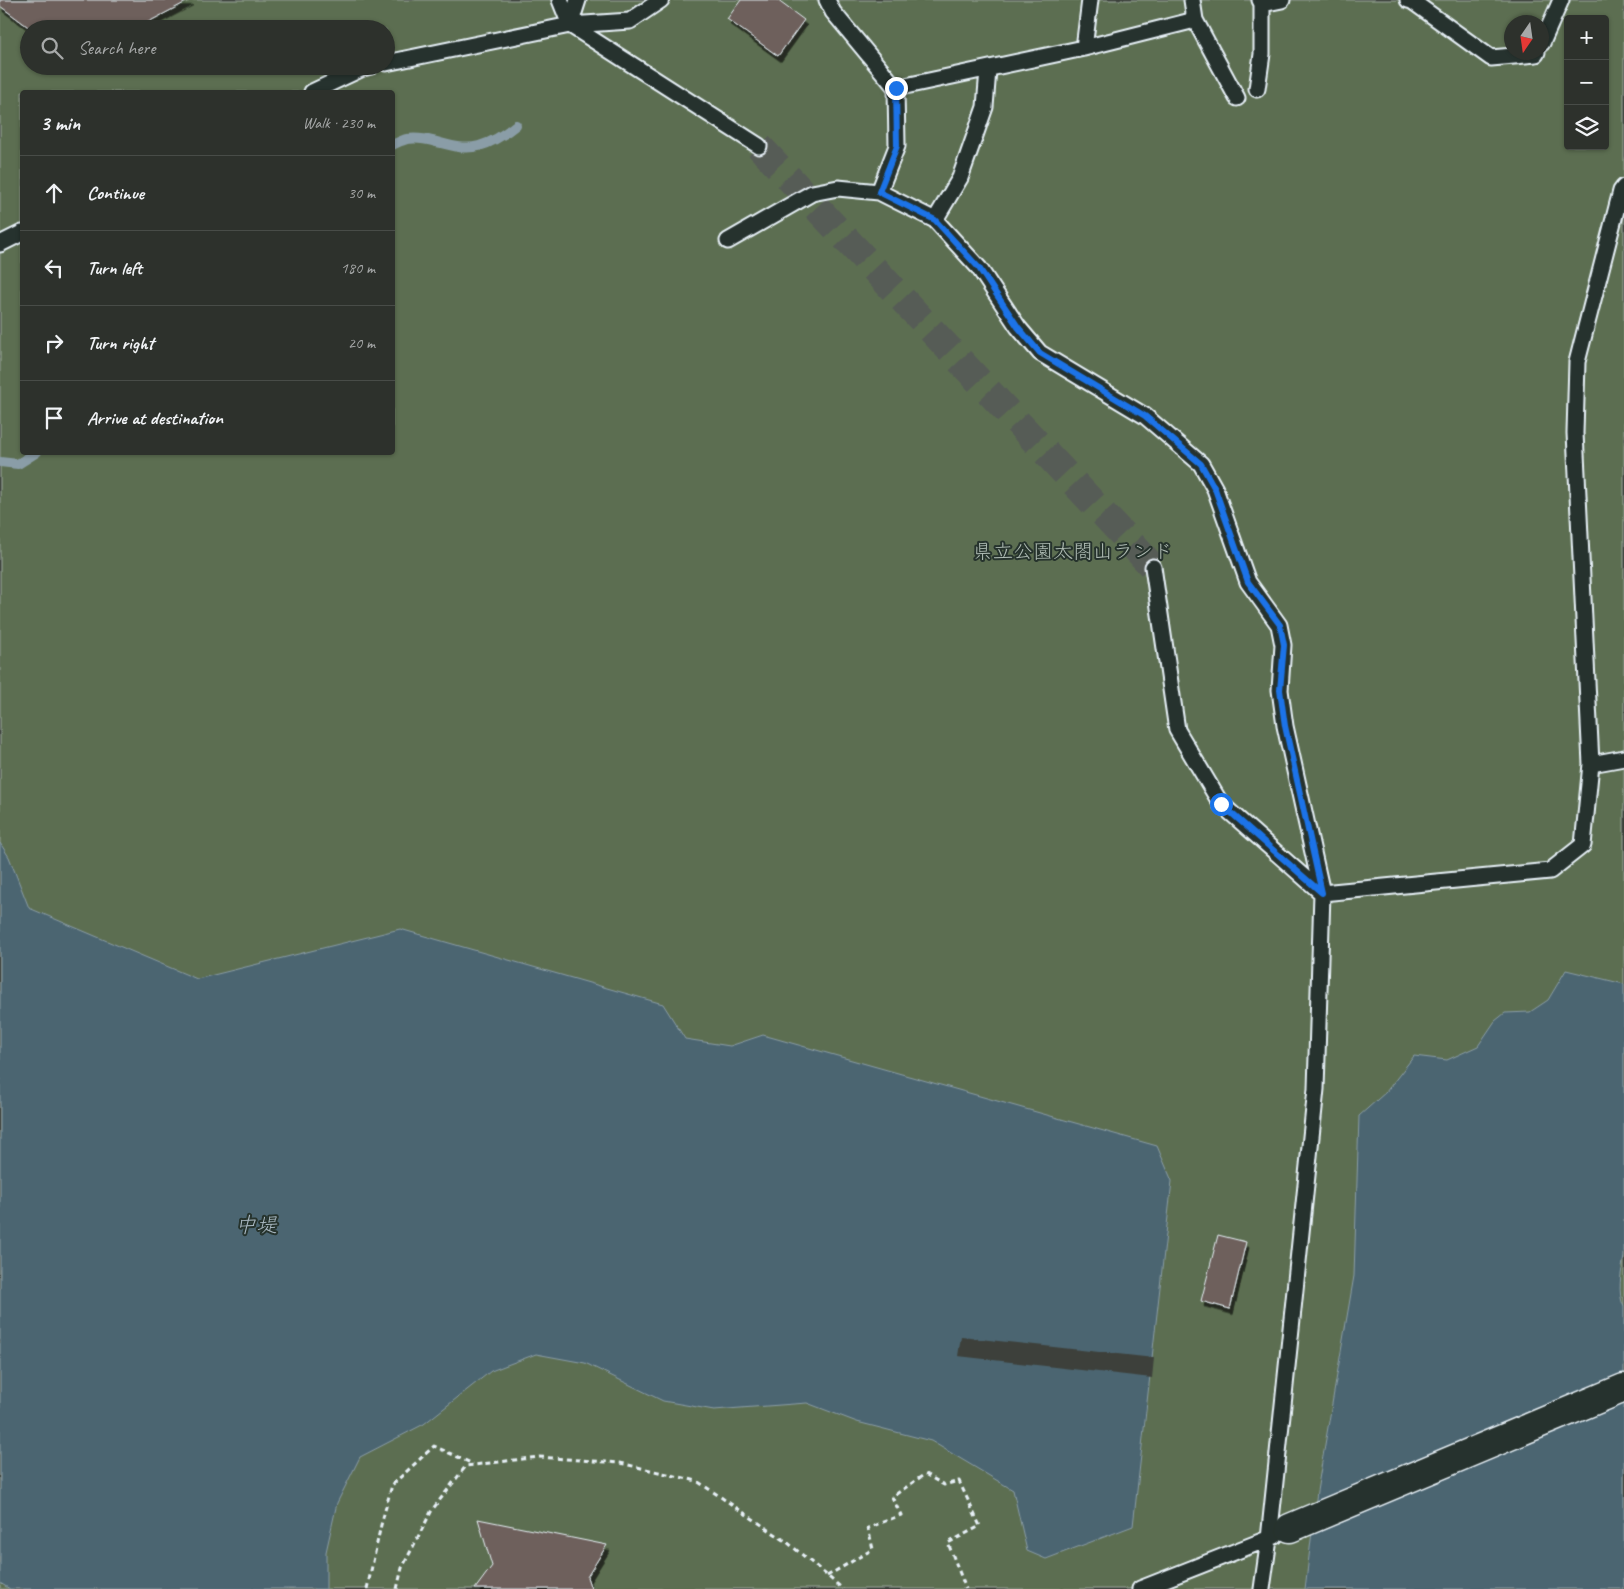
<!DOCTYPE html>
<meta charset="utf-8">
<style>
:root{--surface:#2d312c;--page:#393d38;--text:#f1f3f6;--muted:#a7a9a9;--line:#484c48}
body{margin:0;font-family:Caveat,"Klee One",sans-serif;background:var(--page);color:var(--text)}
.controls{position:absolute;right:15px;top:15px;display:grid;overflow:hidden;border-radius:5px;box-shadow:0 1px 4px #0004}
.controls button{width:45px;height:45px;display:grid;place-items:center;padding:0;border:0;border-bottom:1px solid var(--line);background:var(--surface);color:var(--text);font:25px sans-serif}
.compass{position:absolute;left:1504px;top:15px;width:45px;height:45px;border-radius:50%;background:var(--surface);box-shadow:0 1px 4px #0004;rotate:193deg}
.stop{position:absolute;width:15px;height:15px;margin:-11px;border:4px solid #1a73e8;border-radius:50%;background:#fff}
.stop.end{background:#1a73e8;border-color:#fff;box-shadow:0 1px 5px #0008}
.list{margin:0;padding:0;list-style:none}
h2{display:flex;justify-content:space-between;align-items:center;height:65px;margin:0;padding:0 20px;font-size:21px}
h2 small{font-size:16px;font-weight:400;color:var(--muted)}
.list li{display:grid;grid-template-columns:32px 1fr auto;gap:15px;align-items:center;box-sizing:border-box;height:75px;padding:0 20px;border-top:1px solid var(--line)}
.list b{display:block;font-size:19px;white-space:nowrap}
.list em{font-size:16px;font-style:normal;color:var(--muted)}
.icon{flex:none;width:28px;height:28px;fill:none;stroke:currentColor;stroke-width:2;stroke-linecap:round;stroke-linejoin:round}
.map{position:relative;flex:none;width:1624px;height:1589px;overflow:hidden}
.search{position:absolute;background:var(--surface);box-shadow:0 1px 4px #0004;left:20px;top:20px;width:375px;height:55px;display:flex;align-items:center;gap:12px;box-sizing:border-box;padding:0 18px;border-radius:28px;color:var(--muted);font-size:19px}
.panel{position:absolute;background:var(--surface);box-shadow:0 1px 4px #0004;left:20px;top:90px;width:375px;height:365px;border-radius:5px}
.map>svg:first-child{display:block}
.green{fill:#5c6e51;stroke:#a2b0a4;fill-rule:evenodd}
.water{fill:#4c6571;stroke:#8a9da7}
.pier{fill:#3c413b}
.lines{fill:none;stroke-linecap:round;stroke-linejoin:round}
.stream{stroke:#8a9da7;stroke-width:10}
.building{fill:#6e615c;stroke:#e8f1f8;filter:url(#shadow)}
.street-tunnel{stroke:#565b57;stroke-width:28;stroke-dasharray:28 14;stroke-linecap:butt}
.lane-casing{stroke:#e8f1f8;stroke-width:19}
.street-casing{stroke:#e8f1f8;stroke-width:31}
.path{stroke:#e8f1f8;stroke-width:3;stroke-dasharray:5 4;stroke-linecap:butt}
.lane{stroke:#26332d;stroke-width:15}
.street{stroke:#26332d;stroke-width:28}
.route{stroke:#1a73e8;stroke-width:6}
.labels{text-anchor:middle;stroke-width:4;stroke-linejoin:round;paint-order:stroke}
.park-label{font-size:20px;fill:#b0bdb5;stroke:#26332d}
.water-label{font-size:21px;font-style:italic;fill:#aab9c2;stroke:#26332d}
</style>
<div class="map">
<svg width="1624" height="1589" viewBox="0 0 1624 1589">
<defs>
<filter id="shadow"><feDropShadow dx="3" dy="5.5" stdDeviation="0" flood-color="#0009"/></filter>
</defs>
<rect width="100%" height="100%" fill="#3c413b"/>
<filter id="ink" filterUnits="userSpaceOnUse"><feTurbulence type="fractalNoise" baseFrequency=".02" numOctaves="2"/><feDisplacementMap in="SourceGraphic" scale="10" xChannelSelector="R" yChannelSelector="G"/><feConvolveMatrix kernelMatrix="1 2 1 2 8 2 1 2 1" color-interpolation-filters="sRGB"/></filter>
<g filter="url(#ink)">
<path class="green" d="M0 0H1624V1589H0ZM1568 19H1605V146H1568ZM1512 22H1542V52H1512ZM29 29H386V66H29ZM22 92H392V452H22Z"/>
<path class="water" d="M0 843 9 857 29 908 197 979 400 929 663 1004 685 1039 730 1046 763 1035 1157 1146 1172 1181 1133 1526 1046 1559 1027 1551 1013 1490 931 1441 857 1422 807 1403 714 1410 663 1401 585 1363 536 1354 491 1371 424 1424 360 1457 337 1503 326 1552V1589H10L0 1583Z
M1566 970 1624 984V1257C1621 1272 1617 1294 1624 1307V1589H1305L1317 1491 1354 1276 1359 1116 1386 1092 1414 1056 1447 1060 1478 1046 1495 1021 1505 1013 1530 1012 1548 1000Z"/>
<path class="pier" d="M961 1337 1154 1358 1152 1378 958 1356Z"/>
<g class="lines">
<path class="stream" d="M392 145C397 143 402 140 407 139 431 135 455 153 479 146 493 142 505 134 516 125
M0 462 18 464 37 452"/>
</g>
<path class="building" d="M0 0H190L135 29H31L0 6Z
M741 0H777L804 20 778 56 727 19Z
M1218 1235 1246 1242 1230 1309 1201 1301Z
M478 1519 607 1545 587 1577 591 1589H475L492 1566Z"/>
<g class="lines">
<path class="street-tunnel" d="M759 146 1153 567"/>
<g class="lane-casing">
<path id="lane" d="M560 0 570 25 759 146
M827 0 833 12 896 88 1084 48 1090 0
M1192 0 1195 20 1237 98
M1260 0 1262 4 1282 0
M1408 0 1412 1 1491 58 1536 54 1537 52
M570 25 578 0
M1542 43 1561 0
M1084 48 1195 20
M386 63 570 25 630 21 661 0
M988 70 985 107 960 178 935 220 979 268 1018 327 1040 353 1145 416 1201 464 1215 489 1248 582 1279 625 1283 645 1280 690 1285 726 1322 893 1316 1089 1269 1539 1262 1589
M896 88 897 146 879 192 935 220
M1257 89 1262 54V4
M312 92 363 68 371 66
M728 241 812 193 838 188 879 192
M0 244 22 233
M1153 567 1177 730 1221 804 1322 893 1550 871 1583 845 1591 764 1624 758
M1591 764 1575 433 1577 362 1621 191 1624 187
M1140 1589 1275 1536"/>
</g>
<g class="street-casing">
<path id="street" d="M1290 1528 1624 1388"/>
</g>
<path class="path" d="M827 1576 873 1549 868 1528 901 1515 892 1497 925 1474 944 1485 959 1481 980 1526 948 1543 966 1589
M367 1589 381 1525 392 1485 434 1446 473 1464
M397 1589 402 1568 432 1510 466 1466 539 1457 620 1463 697 1481 787 1542 843 1589"/>
<use href="#lane" class="lane"/>
<use href="#street" class="street"/>
</g>
</g>
<g class="lines" filter="url(#ink)">
<path class="route" d="M896 88 897 146 879 192 935 220 979 268 1018 327 1040 353 1145 416 1201 464 1215 489 1248 582 1280 625 1284 645 1280 690 1285 726 1322 893 1221 804"/>
</g>
<g class="labels">
<g class="park-label">
<text x="1073" y="558">県立公園太閤山ランド</text>
</g>
<g class="water-label">
<text x="256" y="1232">中堤</text>
</g>
</g>
</svg>
<div class="controls">
<button>+</button>
<button>−</button>
<button><svg class="icon" aria-label="layers" viewBox="0 0 24 24"><path d="M12 4l9 5-9 5-9-5zM3 14l9 5 9-5"/></svg></button>
</div>
<svg class="compass" viewBox="-18 -18 36 36"><path d="M0-13l5 13h-10z" fill="#e53935"/><path d="M0 13l5-13h-10z" fill="#a7a9a9"/></svg>
<div class="stop" style="left:1221px;top:804px"></div>
<div class="stop end" style="left:896px;top:88px"></div>
<div class="search"><svg class="icon" aria-label="search" viewBox="0 0 24 24"><circle cx="10" cy="10" r="6"/><path d="M15 15l6 6"/></svg>Search here</div>
<section class="panel">
<h2>3 min<small>Walk · 230 m</small></h2>
<ul class="list">
<li><svg class="icon" aria-label="ahead" viewBox="0 0 24 24"><path d="M12 20V5M6 11l6-6 6 6"/></svg><div><b>Continue</b></div><em>30 m</em></li>
<li><svg class="icon" aria-label="left" viewBox="0 0 24 24"><path d="M17 20v-9H6M10 6l-5 5 5 5"/></svg><div><b>Turn left</b></div><em>180 m</em></li>
<li><svg class="icon" aria-label="right" viewBox="0 0 24 24"><path d="M7 20v-9h11M14 6l5 5-5 5"/></svg><div><b>Turn right</b></div><em>20 m</em></li>
<li><svg class="icon" aria-label="arrive" viewBox="0 0 24 24"><path d="M6 21V4h12l-3 4 3 4H6"/></svg><div><b>Arrive at destination</b></div></li>
</ul>
</section>
</div>
